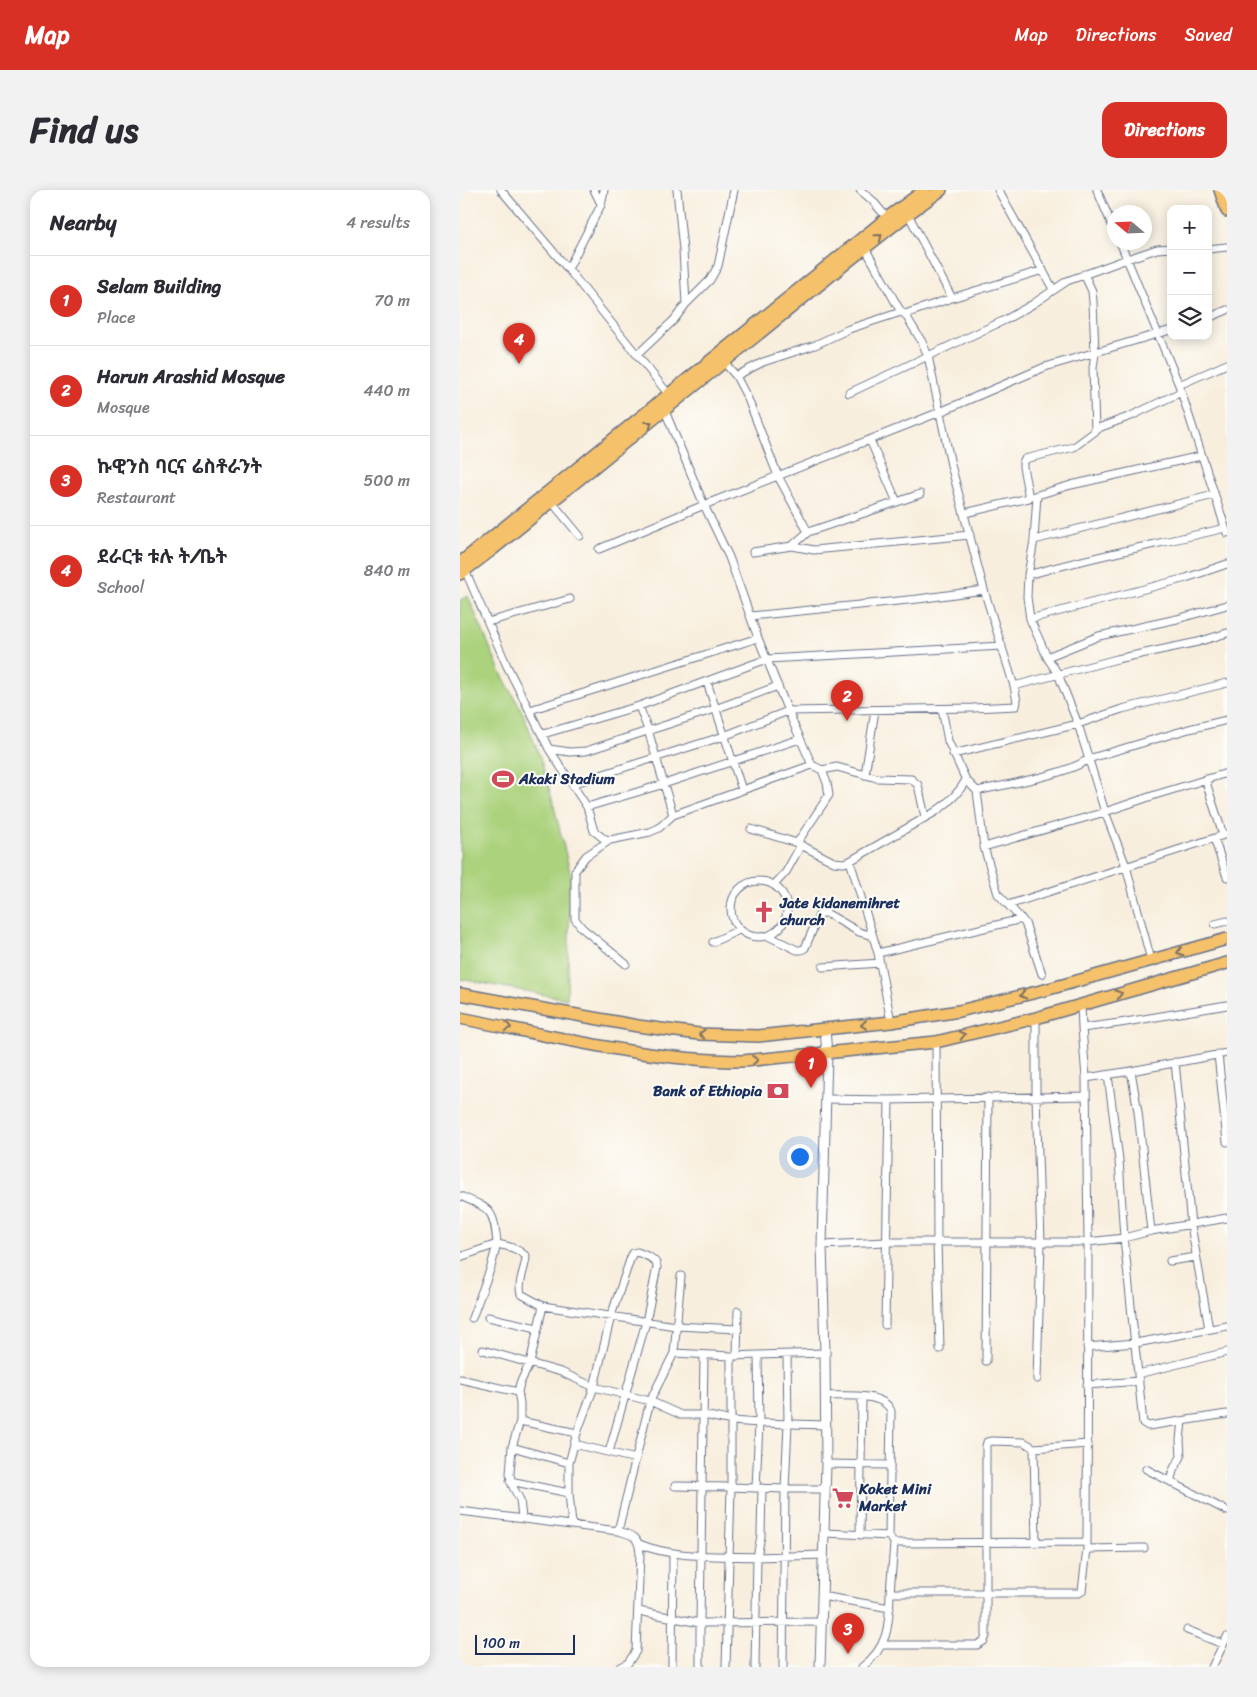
<!DOCTYPE html>
<meta charset="utf-8">
<style>
:root{--surface:#fff;--page:#f2f2f3;--text:#2b2b33;--muted:#7c7c81;--line:#e1e1e2;--accent:#d93025}
body{margin:0;font-family:Sriracha,"Noto Sans Ethiopic",sans-serif;background:var(--page);color:var(--text)}
.controls{position:absolute;right:15px;top:15px;display:grid;overflow:hidden;border-radius:10px;box-shadow:0 2px 12px #0003}
.controls button{width:45px;height:45px;display:grid;place-items:center;padding:0;border:0;border-bottom:1px solid var(--line);background:var(--surface);color:var(--text);font:25px sans-serif}
.compass{position:absolute;left:647px;top:15px;width:45px;height:45px;border-radius:50%;background:var(--surface);box-shadow:0 2px 12px #0003;rotate:289deg}
.scale{position:absolute;left:15px;bottom:12px;width:100px;box-sizing:border-box;padding-left:5px;border:2px solid #1b2f5e;border-top:0;font-size:14px;line-height:18px;white-space:nowrap;color:#1b2f5e;-webkit-text-stroke:4px #fdfcf7;paint-order:stroke}
.you{position:absolute;left:339px;top:966px;width:18px;height:18px;margin:-12px;border:4px solid #fff;border-radius:50%;background:#1a73e8;box-shadow:0 0 0 8px #1a73e833}
.badge{display:grid;place-items:center;width:32px;height:32px;border-radius:50%;background:var(--accent);color:#fff;font-size:16px;font-weight:700}
.pin{position:absolute;translate:-50% -41px;filter:drop-shadow(0 1px 2px #0008)}
.pin::after{content:'';position:absolute;top:26px;width:18px;height:15px;background:inherit;clip-path:polygon(0 0,100% 0,50% 100%)}
.list{margin:0;padding:0;list-style:none}
h2{display:flex;justify-content:space-between;align-items:center;height:65px;margin:0;padding:0 20px;font-size:21px}
h2 small{font-size:16px;font-weight:400;color:var(--muted)}
.list li{display:grid;grid-template-columns:32px 1fr auto;gap:15px;align-items:center;box-sizing:border-box;height:90px;padding:0 20px;border-top:1px solid var(--line)}
.list b{display:block;font-size:19px;white-space:nowrap}
.list p{margin:0;font-size:16px;white-space:nowrap;color:var(--muted)}
.list em{font-size:16px;font-style:normal;color:var(--muted)}
.icon{flex:none;width:28px;height:28px;fill:none;stroke:currentColor;stroke-width:2;stroke-linecap:round;stroke-linejoin:round}
.map{position:relative;flex:none;width:767px;height:1477px;overflow:hidden;border-radius:15px}
header{display:flex;align-items:center;gap:30px;box-sizing:border-box;height:70px;padding:0 25px;background:var(--accent);color:#fff}
header strong{font-size:24px}
nav{display:flex;gap:28px;margin-inline-start:auto;font-size:18px}
.intro{display:flex;align-items:center;justify-content:space-between;box-sizing:border-box;height:120px;padding:0 30px}
h1{margin:0;font-size:35px}
.button{padding:12px 22px;border-radius:15px;background:var(--accent);color:#fff;font-size:18px;font-weight:700}
main{display:flex;gap:30px;padding:0 30px}
aside{flex:1;background:var(--surface);border-radius:15px;box-shadow:0 2px 12px #0003}
.map>svg:first-child{display:block}
.pitch{fill:#abd27d;stroke:#63806e}
.lines{fill:none;stroke-linecap:round;stroke-linejoin:round}
.minor-casing{stroke:#68728a;stroke-width:9}
.tertiary-casing{stroke:#68728a;stroke-width:11}
.primary-casing{stroke:#68728a;stroke-width:14}
.minor{stroke:#fff;stroke-width:7}
.tertiary{stroke:#fff;stroke-width:9}
.primary{stroke:#f5c16b;stroke-width:11}
.oneway{stroke:#7d7164}
.labels{text-anchor:middle;stroke-width:4;stroke-linejoin:round;paint-order:stroke}
.poi-label{font-size:15px;font-weight:bold;fill:#1b2f5e;stroke:#fdfcf7;text-anchor:start}
</style>
<header>
<strong>Map</strong>
<nav><a>Map</a><a>Directions</a><a>Saved</a></nav>
</header>
<div class="intro"><h1>Find us</h1><a class="button">Directions</a></div>
<main>
<aside>
<h2>Nearby<small>4 results</small></h2>
<ul class="list">
<li><span class="badge">1</span><div><b>Selam Building</b><p>Place</p></div><em>70 m</em></li>
<li><span class="badge">2</span><div><b>Harun Arashid Mosque</b><p>Mosque</p></div><em>440 m</em></li>
<li><span class="badge">3</span><div><b>ኩዊንስ ባርና ሬስቶራንት</b><p>Restaurant</p></div><em>500 m</em></li>
<li><span class="badge">4</span><div><b>ደራርቱ ቱሉ ት/ቤት</b><p>School</p></div><em>840 m</em></li>
</ul>
</aside>
<div class="map">
<svg width="767" height="1477" viewBox="0 0 767 1477">
<rect width="100%" height="100%" fill="#fdfcf7"/>
<filter id="ink" filterUnits="userSpaceOnUse"><feTurbulence type="fractalNoise" baseFrequency=".02" numOctaves="2"/><feDisplacementMap in="SourceGraphic" scale="10" xChannelSelector="R" yChannelSelector="G"/><feConvolveMatrix kernelMatrix="1 2 1 2 8 2 1 2 1" color-interpolation-filters="sRGB"/></filter>
<filter id="wash" filterUnits="userSpaceOnUse"><feTurbulence type="fractalNoise" baseFrequency=".0096" numOctaves="4" result="noise"/><feDisplacementMap in="SourceGraphic" scale="20" xChannelSelector="R" yChannelSelector="G"/><feGaussianBlur stdDeviation="1.12" result="paint"/><feColorMatrix in="noise" values="0 0 0 0 0 0 0 0 0 0 0 0 0 0 0 0 0 1.4 0 .05"/><feComposite in="paint" operator="in"/></filter>
<g filter="url(#wash)">
<rect width="100%" height="100%" fill="#f8eedd"/>
<path class="pitch" d="M8 406 40 481 63 523 80 567 93 612 111 686 107 809 0 789V410Z"/>
</g>
<g filter="url(#ink)">
<g class="lines">
<g class="minor-casing">
<path id="minor" d="M41 0 108 79 210 206
M134 0 141 14
M400 0 412 10 427 28
M538 0 593 99
M637 0 654 40
M448 24 492 108
M660 52 719 195 767 343
M748 59 767 57
M108 79 141 15 144 0
M624 84 632 101 633 112 635 163 633 178 635 241
M226 114 250 90 258 76 274 0
M445 124 492 108 583 80
M748 128 767 120
M177 165 214 130 226 114 223 60 217 0
M264 172 276 186 288 209 318 286 348 342 332 356
M276 186 303 172 355 155 389 139 441 122
M719 195 767 174
M389 203 545 130 573 114 607 91 667 69 697 59 711 58
M205 221 244 315 269 367 298 448 328 521 352 575 362 580 367 593 369 605 337 653
M577 305 574 350 568 385 567 407 570 429 587 467 598 484 618 534 645 622 666 676 691 770
M574 306 611 295 741 266
M91 311 120 346
M437 312 460 304
M505 323 569 308 563 277V272L565 269 614 257 641 237 671 226 721 202
M348 342 437 312 410 250
M574 350 754 305
M139 359 244 315 480 222 585 177 711 140
M293 362 332 356 354 360 510 345
M5 380 47 476 89 559 127 617 134 641 143 648 150 650
M568 385C633 366 699 354 765 338
M291 426 458 409 524 400
M570 429 726 388 767 374
M28 432 110 409
M587 467 639 446 717 429 767 415
M247 492 282 600
M554 496 657 469 738 452 767 443
M179 516 188 540 213 625
M70 520 298 448
M83 544 179 516 307 469 542 456
M89 559 110 562 126 561 255 519 318 496
M493 564 618 534 662 519 767 493
M362 580 377 577 417 588 451 589 458 595 465 627
M405 585 415 520
M745 589 763 645
M506 590 517 601 524 657 538 704 565 733 582 784
M112 594 264 546 328 521 513 518 556 516 557 512 554 496 524 400 491 275 468 166 462 152 445 124 441 122 405 58
M517 601C543 595 610 584 628 569L729 539 767 530
M127 617 204 594 340 549
M291 639 337 653 374 672 384 673 390 671
M754 648 767 687
M524 657 645 622 695 605 767 583
M271 719a28 28 0 1 1 56 0a28 28 0 1 1-56 0Z
M314 695 326 682 341 655
M548 715 767 644
M755 734 767 731
M308 746 337 760H341L345 758 359 725 362 723H366L399 742 413 746
M253 752 279 740
M418 763 562 729
M166 774 122 738 115 729V681L126 666 150 650 190 642 199 638 213 625 352 575
M363 777 420 773
M621 815 622 838
M576 828V907L581 1052 577 1189
M431 832 418 763 390 671 475 622C487 614 499 603 506 590L488 551 482 519
M476 852 477 1052 480 1159
M758 864 767 952
M715 872 731 1035 749 1139
M671 881 678 922 691 1041
M648 885 659 970 664 1048 683 1233 688 1236 767 1224
M626 888 671 881 767 863
M365 909 429 910 626 906
M0 1006C31 1019 34 1019 37 1054L0 1067
M362 1055 426 1052H628L664 1048 691 1041 767 1028
M710 1071 736 1067
M83 1116 216 1136 278 1139
M28 1127 77 1138
M425 1135 429 910
M627 1157 676 1153 767 1136
M23 1160 101 1182 134 1197 190 1211 221 1225H244L272 1231 299 1233 296 1298 325 1299H366
M214 1163 271 1166 298 1165
M365 1163 298 1165 299 1233 366 1235
M277 1166 278 1121
M526 1171 528 907
M678 1184 767 1162
M0 1189 58 1202 60 1193 70 1173 83 1116 61 1104C57 1092 66 1078 66 1066 57 1058 48 1056 37 1054L31 1077 12 1128
M627 1195 679 1191
M58 1202 60 1213V1231L52 1257 50 1284 52 1295 60 1310 62 1328
M366 1206C383 1206 424 1202 431 1221L429 1346
M60 1231 117 1243
M114 1254 176 1269
M52 1257 109 1273
M574 1258 628 1254
M366 1274 430 1275
M686 1279 767 1321
M50 1291 109 1303
M710 1291 714 1278 721 1267 720 1250 722 1231
M215 1296 271 1297V1166
M302 1298 301 1346 297 1367 363 1365
M0 1321 158 1341C174 1345 179 1347 180 1364L176 1461 168 1473 160 1477
M112 1335 109 1303V1273L117 1243 134 1197 151 1126 171 1067 173 1063 177 1062C184 1065 197 1068 197 1077L186 1132 149 1262
M158 1341 190 1211 214 1163 221 1086
M365 1343 429 1346 431 1349
M400 1345 402 1207
M179 1354C215 1369 259 1365 297 1367L295 1477
M627 1359 684 1358
M430 1403H619L622 1401 627 1359 628 1052 626 888 622 838 660 833 767 815
M362 1406 430 1418
M178 1421 240 1433 244 1166
M727 1440 763 1454
M422 1455H517L524 1451 526 1446V1256L527 1252 532 1251 564 1252 574 1258 576 1353
M212 1477 213 1363
M240 1477V1433L362 1432
M266 1477 271 1297 296 1298
M323 1477 325 1299 328 1234 327 1165
M402 1477C429 1457 429 1434 430 1404 431 1387 433 1370 434 1353L627 1352
M752 1477 767 1447"/>
</g>
<g class="tertiary-casing">
<path id="tertiary" d="M360 1477 366 1274 365 1163 362 1055 367 863 365 840"/>
</g>
<g class="primary-casing">
<path id="primary" d="M760 0 767 21
M0 373 427 28 465 0
M0 384 33 359 391 69 448 24 481 0
M0 804 178 836 239 844 298 846 431 832 499 821 585 800 767 749
M0 828C92 846 189 871 283 871L476 852 576 828 767 773"/>
</g>
<use href="#minor" class="minor"/>
<use href="#tertiary" class="tertiary"/>
<use href="#primary" class="primary"/>
</g>
<defs><path id="oneway-chevron" d="M-2-3.5L2.5 0L-2 3.5" fill="none" stroke-width="1.6" stroke-linecap="round" stroke-linejoin="round" transform="scale(1.25)"/></defs>
<g class="oneway">
<use href="#oneway-chevron" transform="translate(419 47) rotate(-39)"/>
<use href="#oneway-chevron" transform="translate(189 234) rotate(-38)"/>
<use href="#oneway-chevron" transform="translate(720 762) rotate(164)"/>
<use href="#oneway-chevron" transform="translate(659 804) rotate(-16)"/>
<use href="#oneway-chevron" transform="translate(563 805) rotate(166)"/>
<use href="#oneway-chevron" transform="translate(404 835) rotate(174)"/>
<use href="#oneway-chevron" transform="translate(48 837) rotate(11)"/>
<use href="#oneway-chevron" transform="translate(242 844) rotate(-177)"/>
<use href="#oneway-chevron" transform="translate(502 845) rotate(-14)"/>
<use href="#oneway-chevron" transform="translate(295 870) rotate(-5)"/>
</g>
</g>
<defs>
<g id="stadium-bare" transform="scale(1.725)"><path d="M0-5a6.5 5 0 1 0 0 10a6.5 5 0 1 0 0-10ZM-3.5-1.8h7v3.6h-7Z" fill="#d1495b" stroke="#fdfcf7" stroke-width="2.5" paint-order="stroke"/></g>
<g id="church-bare" transform="scale(1.725)"><path d="M-1.2-6h2.4v3.5h3.3v2.4h-3.3V6h-2.4V-.1h-3.3v-2.4h3.3Z" fill="#d1495b" stroke="#fdfcf7" stroke-width="2.5" paint-order="stroke"/></g>
<g id="bank-bare" transform="scale(1.725)"><path d="M-6-4H6V4H-6ZM0-2.3a2.3 2.3 0 1 0 0 4.6a2.3 2.3 0 1 0 0-4.6Z" fill="#d1495b" stroke="#fdfcf7" stroke-width="2.5" paint-order="stroke"/></g>
<g id="supermarket-bare" transform="scale(1.725)"><path d="M-6-5.5h2.5l.6 2H6L4.5 2H-2.5L-4.4-4H-6ZM-1.5 3.2a1.3 1.3 0 1 0 .1 0ZM3 3.2a1.3 1.3 0 1 0 .1 0Z" fill="#d1495b" stroke="#fdfcf7" stroke-width="2.5" paint-order="stroke"/></g>
</defs>
<g fill-rule="evenodd">
<use href="#stadium-bare" x="43" y="589"/>
<use href="#church-bare" x="304" y="722"/>
<use href="#bank-bare" x="318" y="901"/>
<use href="#supermarket-bare" x="383" y="1308"/>
</g>
<g class="labels">
<g class="poi-label">
<text x="59" y="594">Akaki Stadium</text>
<text x="320" y="718">Jate kidanemihret<tspan x="320" dy="17">church</tspan></text>
<text x="302" y="906" text-anchor="end">Bank of Ethiopia</text>
<text x="399" y="1304">Koket Mini<tspan x="399" dy="17">Market</tspan></text>
</g>
</g>
</svg>
<div class="controls">
<button>+</button>
<button>−</button>
<button><svg class="icon" aria-label="layers" viewBox="0 0 24 24"><path d="M12 4l9 5-9 5-9-5zM3 14l9 5 9-5"/></svg></button>
</div>
<svg class="compass" viewBox="-18 -18 36 36"><path d="M0-13l5 13h-10z" fill="#e53935"/><path d="M0 13l5-13h-10z" fill="#7c7c81"/></svg>
<div class="scale">100 m</div>
<div class="you"></div>
<div class="pin badge" style="left:351px;top:898px">1</div>
<div class="pin badge" style="left:387px;top:531px">2</div>
<div class="pin badge" style="left:388px;top:1464px">3</div>
<div class="pin badge" style="left:59px;top:174px">4</div>
</div>
</main>
